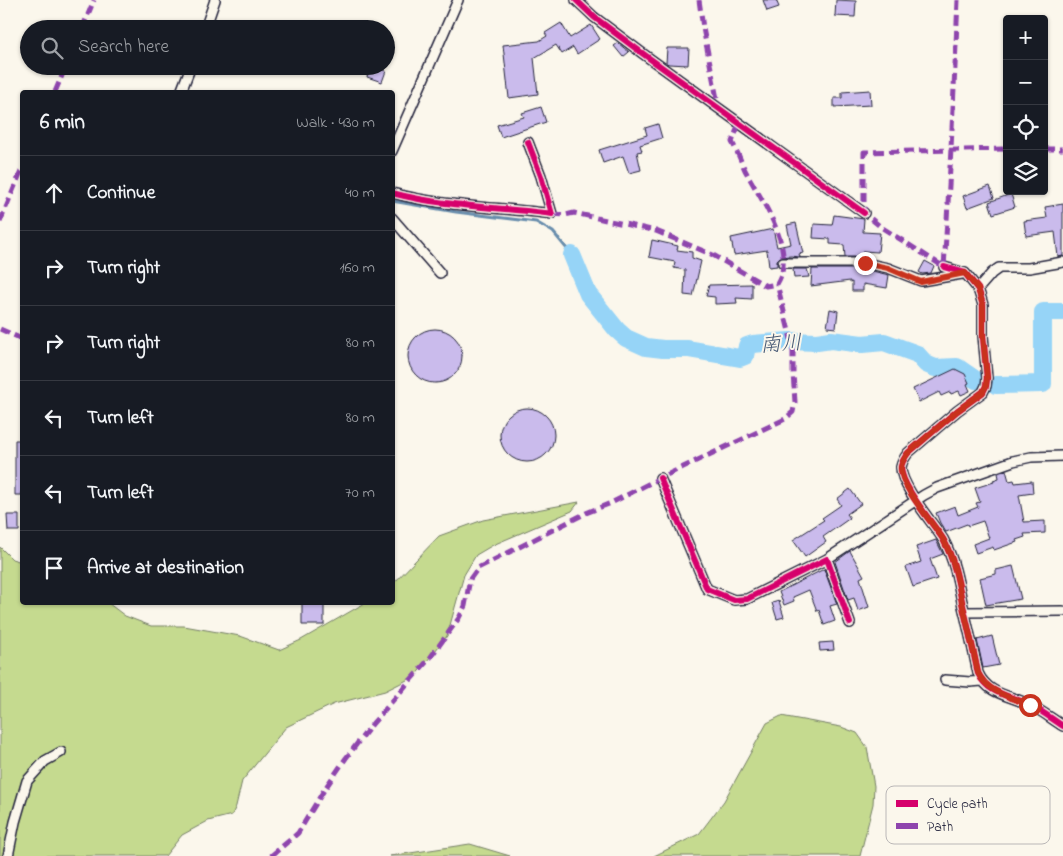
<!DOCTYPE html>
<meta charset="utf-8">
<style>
:root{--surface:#171b24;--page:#242831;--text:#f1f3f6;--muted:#9ea1a6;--line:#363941}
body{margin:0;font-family:"Indie Flower","Klee One",sans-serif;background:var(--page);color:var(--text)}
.controls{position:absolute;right:15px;top:15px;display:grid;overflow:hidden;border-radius:5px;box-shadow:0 1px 4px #0004}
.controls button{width:45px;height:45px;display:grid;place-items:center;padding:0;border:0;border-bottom:1px solid var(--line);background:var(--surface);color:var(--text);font:25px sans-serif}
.stop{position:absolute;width:15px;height:15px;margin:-11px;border:4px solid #c8321e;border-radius:50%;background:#fff}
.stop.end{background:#c8321e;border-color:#fff;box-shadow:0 1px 5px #0008}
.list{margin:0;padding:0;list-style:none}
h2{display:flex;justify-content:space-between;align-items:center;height:65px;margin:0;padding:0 20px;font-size:21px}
h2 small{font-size:16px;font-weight:400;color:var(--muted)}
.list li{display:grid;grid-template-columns:32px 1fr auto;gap:15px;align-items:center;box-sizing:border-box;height:75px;padding:0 20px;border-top:1px solid var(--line)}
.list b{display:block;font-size:19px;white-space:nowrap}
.list em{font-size:16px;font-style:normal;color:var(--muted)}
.icon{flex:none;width:28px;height:28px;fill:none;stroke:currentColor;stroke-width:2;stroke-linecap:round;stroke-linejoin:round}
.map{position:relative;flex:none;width:1063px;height:856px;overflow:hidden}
.search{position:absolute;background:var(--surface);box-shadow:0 1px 4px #0004;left:20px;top:20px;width:375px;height:55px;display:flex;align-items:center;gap:12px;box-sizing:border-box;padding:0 18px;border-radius:28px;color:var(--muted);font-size:19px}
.panel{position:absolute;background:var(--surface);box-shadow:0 1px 4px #0004;left:20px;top:90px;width:375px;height:515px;border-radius:5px}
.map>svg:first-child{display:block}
.green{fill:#c5da8f;stroke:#747e65}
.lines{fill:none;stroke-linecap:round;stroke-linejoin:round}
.stream{stroke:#688dac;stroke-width:3}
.river{stroke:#96d4f7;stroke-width:18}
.building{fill:#cabbec;stroke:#22223b}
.street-casing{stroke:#22223b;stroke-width:12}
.street{stroke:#fbf7ec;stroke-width:9}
.quiet{stroke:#8e44ad;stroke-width:5;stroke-dasharray:10 5;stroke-linecap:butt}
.cycleway-casing{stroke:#fbf7ec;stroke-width:9}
.cycleway{stroke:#d6006c;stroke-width:6}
.route{stroke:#c8321e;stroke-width:6}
.labels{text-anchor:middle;stroke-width:4;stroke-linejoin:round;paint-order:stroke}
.water-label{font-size:21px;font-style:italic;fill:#455773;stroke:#fbf7ec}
.key{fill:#fbf7ec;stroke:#bab7b7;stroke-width:1}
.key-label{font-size:14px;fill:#22223b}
</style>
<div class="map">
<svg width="1063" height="856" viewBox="0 0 1063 856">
<rect width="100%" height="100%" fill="#fbf7ec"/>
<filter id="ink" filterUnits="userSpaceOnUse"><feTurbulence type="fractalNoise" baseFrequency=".02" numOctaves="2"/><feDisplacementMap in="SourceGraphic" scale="10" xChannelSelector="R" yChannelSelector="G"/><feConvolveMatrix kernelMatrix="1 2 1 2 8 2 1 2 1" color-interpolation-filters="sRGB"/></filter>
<g filter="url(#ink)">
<path class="green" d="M579 502 572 511 493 545 476 555 464 575 447 636 415 676 385 691 334 704 286 727 242 781 236 806 232 815 208 821 182 835 165 856H0V547L12 559 22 562V602L108 603 125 616 151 626H184L240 636 279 650 301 640 365 603 392 602 393 584 439 536 483 520Z
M781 716 841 727 857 733 867 747 874 786 873 804 860 856H654L699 834 724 801 767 723Z
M470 844 510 856H390Z"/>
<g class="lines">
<path class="stream" d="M392 201 456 212 536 222 553 232 572 255"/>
<path class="river" d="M572 255 588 294 617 330 626 338 646 347 663 349H688L740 358 745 356 747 346 753 344 789 341 817 342 831 340 862 344 884 342 917 354 926 364 935 368 957 367 976 380
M996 385 1043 384V312H1063"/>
</g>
<path class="building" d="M763 0H776L779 7 767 11Z
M836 0 856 1 855 17 835 16Z
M561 23 570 38 591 25 600 39 577 54 573 47 562 54 556 45 534 58 538 94 509 98 503 45 539 41 547 36 545 33Z
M618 43 629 52 623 57 614 46Z
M667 48H689L688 65 669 64 666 63Z
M370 66 386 71 382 82 367 77Z
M870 90 871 105 834 107V98H842V92Z
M541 107 546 122 501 137 497 125 524 117 522 113Z
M658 124 662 138 640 145 642 151 637 152 641 170 629 173 623 156 603 163 599 150 647 135 645 128Z
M990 186 994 198 967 208 963 196Z
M1011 194 1015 207 993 214 989 202Z
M1063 204V256L1058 257 1055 232 1026 236 1024 221 1047 218 1045 207Z
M834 215 864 219 863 232 880 233 878 252 863 251 864 257H845L844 245 830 244V239L813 238 814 224 832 225Z
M796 223 803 253 799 254 800 257 791 256 780 257 777 260V266L769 267 767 250 734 255 731 238 773 229 777 247 791 244 787 225Z
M652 240 678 246 677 250 692 252V258L701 261 693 296 684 295 685 270 674 268 675 262 649 257Z
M925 261 934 266 931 273 922 274 919 272Z
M793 269H807L809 277 794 278Z
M812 269H864L889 275 887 288 863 284V291H852V282L850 283V281L811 286Z
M752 284V299L736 298 737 303 715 304V297L706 296 709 285Z
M830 309 838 311 836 328 827 327Z
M408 356a27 27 0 1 1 54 0a27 27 0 1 1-54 0Z
M955 369 965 374 969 383 967 384 970 391 961 395 959 391 951 394 950 392 941 396 939 392 919 402 913 389Z
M500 435a27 27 0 1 1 54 0a27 27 0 1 1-54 0Z
M15 440H22V495H15Z
M1006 470 1009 481 1014 480 1015 483 1032 481 1033 493 1019 495 1024 522 1045 521V533L1024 534 1025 537 1016 540 1017 542 994 550 993 547 976 553 973 544 989 538 983 521 968 526 967 524 946 532 940 523 936 513 955 506 958 515 978 507 976 503 980 502 975 488 994 482 993 480 999 478 998 473Z
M850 489 861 504 847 514 850 518 823 537 826 542 805 557 793 540 824 520 822 518 841 505 837 499Z
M7 515H19V531H8Z
M936 540 943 554 930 559 937 579 913 587 906 567 921 562 916 547Z
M850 551 864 576 860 578 869 607 858 611 854 598 848 600 835 562Z
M1013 566 1021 599 986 605 980 578 996 574V570Z
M824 569 837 604 830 606 835 621 824 625 819 610 817 611 809 590 793 597 794 601 784 605 779 592Z
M779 601 784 617 777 619 772 603Z
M302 602H324V625H302Z
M992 636 999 665 983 668 977 640Z
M833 642 834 650 820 651 819 643Z"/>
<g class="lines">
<g class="street-casing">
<path id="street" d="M576 0 594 17 642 53 864 213
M205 29 215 0
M181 92 191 66
M392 151 458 0
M392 193C445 207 499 207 552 214L541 176 528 142
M392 218 440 273
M783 263H865L888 268 921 281 962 274
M944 267 965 273 978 289 980 295 983 305V336L987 378 986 386 983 392 957 411 908 453C905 457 902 461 901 467 900 485 933 523 943 539 954 559 958 581 962 602 968 626 973 649 978 673 988 695 1010 695 1030 705 1042 711 1052 719 1063 726
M978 289 992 273 999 268H1029L1063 262
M660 478 707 589 734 600 747 599 827 559 850 623
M827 559 924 495 937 488 1013 461 1031 457 1063 456
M965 612 1063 611
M945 680 970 682 982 681
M8 856 15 822 27 781 45 761 61 752"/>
</g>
<use href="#street" class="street"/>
<path class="quiet" d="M699 0 703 28 719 109
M958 0C954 89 950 178 944 267L881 227 864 213V152L1007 149
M82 29 94 0
M55 92 66 66
M1044 149H1063
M552 214 565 215 574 213 656 231 713 255 766 286 777 284
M0 222 22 169
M0 329 22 339
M271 856 298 833 324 790 346 758 373 723 430 658 459 618 465 606 470 579 478 568 586 513 611 503 660 478 785 419 793 412 795 402 793 373V347L777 284C798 250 761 200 745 170 741 161 737 151 732 142L739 124"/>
<g class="cycleway-casing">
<path id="cycleway" d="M576 0 594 17 642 53 864 213
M392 193C445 207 499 207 552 214L541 176 528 142
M944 267 965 273 978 289 980 295 983 305V336L987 378 986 386 983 392 957 411 908 453C905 457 902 461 901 467 900 485 933 523 943 539 954 559 958 581 962 602 968 626 973 649 978 673 988 695 1010 695 1030 705 1042 711 1052 719 1063 726
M660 478 707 589 734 600 747 599 827 559 850 623"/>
</g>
<use href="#cycleway" class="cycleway"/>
</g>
</g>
<g class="lines" filter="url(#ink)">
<path class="route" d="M865 263 888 268 921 282 965 273 978 289 983 305V336L987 378 986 386 983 392 957 411 908 453C905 457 902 461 901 467 899 485 933 523 943 539 954 559 958 581 962 602 968 626 973 649 978 673 988 693 1011 697 1030 705"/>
</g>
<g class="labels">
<g class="water-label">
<text transform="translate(781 343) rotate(-4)" y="7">南川</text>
</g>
</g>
<rect x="886" y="786" width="164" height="58" rx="8" class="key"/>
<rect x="896" y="800" width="22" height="7" fill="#d6006c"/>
<rect x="896" y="823" width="22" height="6" fill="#8e44ad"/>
<g class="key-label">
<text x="927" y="808">Cycle path</text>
<text x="927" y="831">Path</text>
</g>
</svg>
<div class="controls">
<button>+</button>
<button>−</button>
<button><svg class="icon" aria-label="locate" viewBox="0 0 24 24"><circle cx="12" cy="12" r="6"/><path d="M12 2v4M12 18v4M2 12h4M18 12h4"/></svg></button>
<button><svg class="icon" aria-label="layers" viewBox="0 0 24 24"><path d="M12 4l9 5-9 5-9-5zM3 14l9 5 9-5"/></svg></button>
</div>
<div class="stop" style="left:1030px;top:705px"></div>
<div class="stop end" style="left:865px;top:263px"></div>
<div class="search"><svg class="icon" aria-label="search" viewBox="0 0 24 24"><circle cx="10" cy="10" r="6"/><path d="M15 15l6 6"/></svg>Search here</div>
<section class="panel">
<h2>6 min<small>Walk · 430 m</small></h2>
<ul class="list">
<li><svg class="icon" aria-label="ahead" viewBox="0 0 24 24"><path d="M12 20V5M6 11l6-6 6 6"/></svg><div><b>Continue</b></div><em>40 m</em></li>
<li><svg class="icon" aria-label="right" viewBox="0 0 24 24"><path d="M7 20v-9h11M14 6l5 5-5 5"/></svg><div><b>Turn right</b></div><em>160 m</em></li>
<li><svg class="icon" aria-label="right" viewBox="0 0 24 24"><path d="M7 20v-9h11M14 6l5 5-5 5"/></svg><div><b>Turn right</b></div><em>80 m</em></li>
<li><svg class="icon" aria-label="left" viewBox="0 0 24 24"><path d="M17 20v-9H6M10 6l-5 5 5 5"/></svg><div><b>Turn left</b></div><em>80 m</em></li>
<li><svg class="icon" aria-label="left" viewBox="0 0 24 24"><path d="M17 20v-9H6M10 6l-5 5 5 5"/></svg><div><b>Turn left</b></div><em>70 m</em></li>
<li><svg class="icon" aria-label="arrive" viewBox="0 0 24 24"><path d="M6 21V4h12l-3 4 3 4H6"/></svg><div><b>Arrive at destination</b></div></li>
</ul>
</section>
</div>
